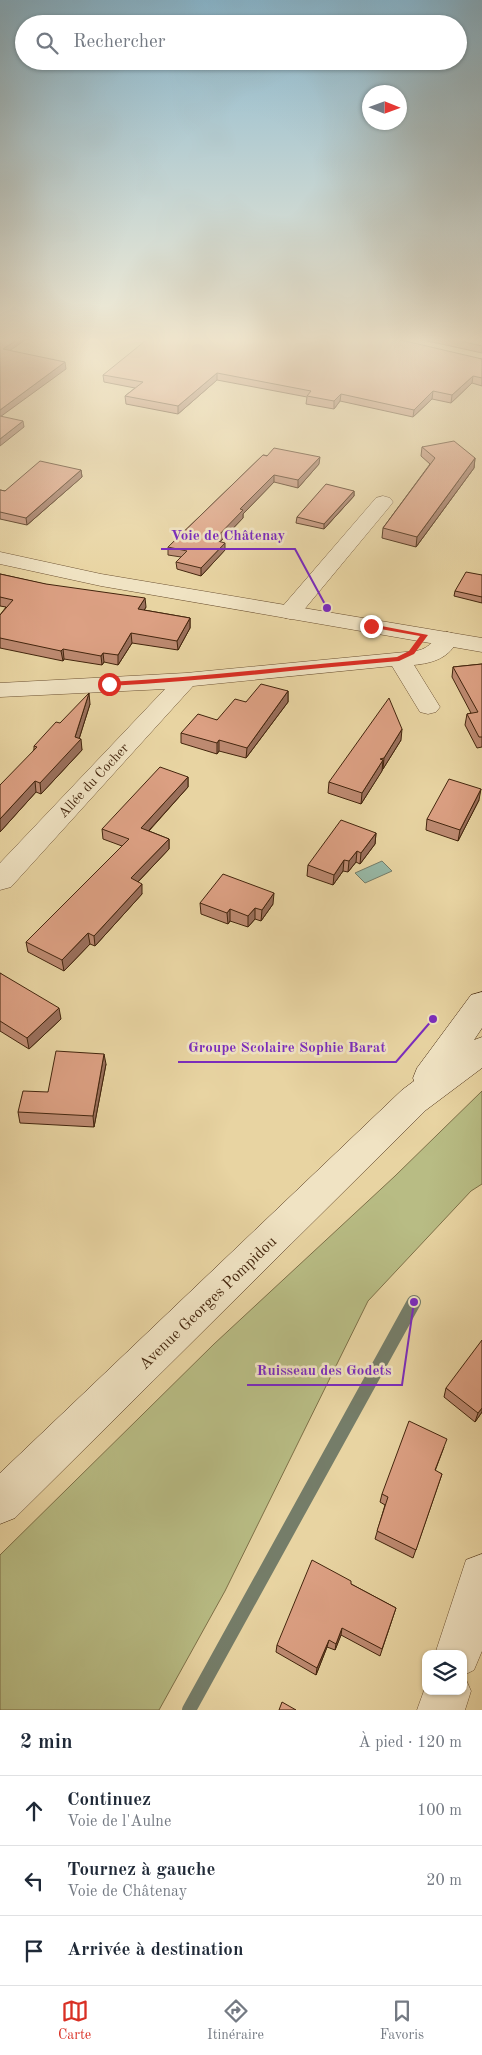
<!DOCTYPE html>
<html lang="fr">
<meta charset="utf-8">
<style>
:root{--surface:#fff;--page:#f6f6f7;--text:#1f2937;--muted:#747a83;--line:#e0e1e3;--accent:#d93025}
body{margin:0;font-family:"Old Standard TT",serif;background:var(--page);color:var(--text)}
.controls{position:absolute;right:15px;bottom:15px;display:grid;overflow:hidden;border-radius:10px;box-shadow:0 1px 4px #0004}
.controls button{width:45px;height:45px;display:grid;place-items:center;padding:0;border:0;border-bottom:1px solid var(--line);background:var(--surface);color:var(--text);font:25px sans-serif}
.compass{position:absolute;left:362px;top:85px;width:45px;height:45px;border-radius:50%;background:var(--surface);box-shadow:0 1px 4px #0004;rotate:91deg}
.stop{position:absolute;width:15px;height:15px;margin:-11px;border:4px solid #d93025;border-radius:50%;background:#fff}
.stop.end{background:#d93025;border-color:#fff;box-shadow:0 1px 5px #0008}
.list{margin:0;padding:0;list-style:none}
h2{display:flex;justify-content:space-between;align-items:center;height:65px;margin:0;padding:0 20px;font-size:21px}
h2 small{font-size:16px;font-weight:400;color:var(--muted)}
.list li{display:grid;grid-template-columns:32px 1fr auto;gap:15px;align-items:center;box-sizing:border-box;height:70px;padding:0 20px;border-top:1px solid var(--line)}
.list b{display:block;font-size:19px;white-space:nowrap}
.list p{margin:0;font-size:16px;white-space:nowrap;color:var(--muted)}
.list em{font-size:16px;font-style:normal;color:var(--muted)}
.icon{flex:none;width:28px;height:28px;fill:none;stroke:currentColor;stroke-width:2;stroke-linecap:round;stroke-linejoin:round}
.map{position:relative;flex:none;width:482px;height:1710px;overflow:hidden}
.search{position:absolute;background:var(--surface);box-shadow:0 1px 4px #0004;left:15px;right:15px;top:15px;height:55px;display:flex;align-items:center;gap:12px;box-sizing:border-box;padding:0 18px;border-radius:28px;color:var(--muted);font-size:19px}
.sheet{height:275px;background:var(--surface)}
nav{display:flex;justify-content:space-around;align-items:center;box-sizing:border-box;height:70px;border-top:1px solid var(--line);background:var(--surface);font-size:14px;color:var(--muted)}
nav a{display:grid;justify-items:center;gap:2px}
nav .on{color:var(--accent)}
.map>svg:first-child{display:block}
.green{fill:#b8bc84;stroke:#7e7048}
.water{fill:#97b8a6;stroke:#757d69}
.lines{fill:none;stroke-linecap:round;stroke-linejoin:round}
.stream{stroke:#757d69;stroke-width:14}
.minor-casing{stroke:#6c5132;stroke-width:1}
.tertiary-casing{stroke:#6c5132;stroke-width:1}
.secondary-casing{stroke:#43250d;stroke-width:1}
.minor{fill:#f0e3c3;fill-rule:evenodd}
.tertiary{fill:#f0e3c3;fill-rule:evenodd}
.secondary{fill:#f0e3c3;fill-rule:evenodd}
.wall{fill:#bd8a71;stroke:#43250d}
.shaded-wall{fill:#9a705c;stroke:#43250d}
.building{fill:#dca083;stroke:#43250d}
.route{fill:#d93025}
.labels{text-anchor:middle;stroke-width:5;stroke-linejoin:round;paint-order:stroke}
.street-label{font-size:14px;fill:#43250d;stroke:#f0e3c3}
.near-street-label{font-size:16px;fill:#43250d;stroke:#f0e3c3}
.leader{fill:none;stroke:#7b2cbf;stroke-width:2}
.callout-dot{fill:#7b2cbf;stroke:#f0e3c3;stroke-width:2}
.callout-label{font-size:15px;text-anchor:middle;font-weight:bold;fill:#7b2cbf;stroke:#f0e3c3;stroke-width:5;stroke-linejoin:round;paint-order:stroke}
</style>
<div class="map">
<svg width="482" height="1710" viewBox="0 0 482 1710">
<rect width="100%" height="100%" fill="#e8d4a2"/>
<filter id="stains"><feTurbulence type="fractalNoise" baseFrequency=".004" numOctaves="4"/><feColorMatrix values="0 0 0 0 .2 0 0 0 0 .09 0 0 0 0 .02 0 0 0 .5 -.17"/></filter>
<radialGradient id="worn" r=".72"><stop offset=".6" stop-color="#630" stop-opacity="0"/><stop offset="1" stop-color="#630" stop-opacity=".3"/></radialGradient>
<path class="green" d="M482 1091V1184L471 1191 368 1301 225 1591 159 1710H0V1555L214 1344 395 1176Z"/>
<path class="water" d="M382 861 392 871 365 883 355 873Z"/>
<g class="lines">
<path class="stream" d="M189 1710 414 1302"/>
<g class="minor-casing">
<path id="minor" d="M383 496 390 498 393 502 390 506 298 617 290 619 282 617 279 612 282 607 376 498Z
M447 632 455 634 458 639C450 658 433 663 414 665L440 707 436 712 428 714 420 712 392 666 193 686 11 887 0 890V863L165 689 0 697V683L186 673 416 651C433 648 433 636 447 632Z
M482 1554V1651L474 1670 464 1675 471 1691 465 1710H417L426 1685V1691H463V1654H435L466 1560Z"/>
</g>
<g class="tertiary-casing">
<path id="tertiary" d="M0 552 101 574 482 638V652L101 586 0 564Z"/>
</g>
<g class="secondary-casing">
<path id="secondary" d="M482 992V1028L474 1040 482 1037V1068L426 1110 15 1518 0 1524V1473L402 1090 414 1081 413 1078 417 1068 471 995Z"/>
</g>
<use href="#minor" class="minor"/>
<use href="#tertiary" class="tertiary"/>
<use href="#secondary" class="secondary"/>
</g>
<path class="wall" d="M410 337H482V353Z
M482 359V386L472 383 451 403 432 399 413 417 340 401 334 409 306 404 307 397 217 380 178 414 126 404 125 396 135 388 104 382 103 375Z
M422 447 475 458 474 468 416 547 382 538 383 528 430 464 421 456Z
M263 455 319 464 298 488 274 482 243 514V518L220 542 225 550 201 576 177 569 176 562 181 557 168 555V547Z
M81 470 82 477 27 525 0 519V490L5 491Z
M354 491V496L324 529 296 523 297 517Z
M0 574 146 607 144 610 190 618V628L178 650 132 643 118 665 104 662 102 665 64 659 63 661 0 648V615L6 607 0 606Z
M482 575V603L454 596 455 591Z
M482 664V747L477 748 465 725 467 714 471 713 452 677 453 667Z
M288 691V702L246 758 219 751 217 754 181 743V733L217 720 246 702Z
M90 704 79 739 82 750 41 794 36 792 0 832 34 749V746L60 723Z
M401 740 361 804 328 793 329 782Z
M188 777V787L149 831 169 839V849L138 882 142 894 95 946 90 944 64 971 28 952 26 942 122 846 103 839 102 829Z
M479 800 458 841 426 830 427 819Z
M376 833 375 844 360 864 356 862 348 872 343 871 333 885 307 876 308 865Z
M200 903 273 904 261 921 255 919 248 927 230 921 228 924 201 914Z
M0 973 61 1019 29 1049 0 1031Z
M106 1064 94 1127 20 1123 18 1112 48 1092Z
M446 1388 482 1412 475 1422 444 1397Z
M444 1447 435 1471 442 1474 413 1558 375 1539 385 1505 380 1502 382 1494Z
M351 1584 396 1608 380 1656 341 1635 335 1650 327 1647 316 1675 276 1652 277 1645Z"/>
<path class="shaded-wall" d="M21 337H30L3 355V349Z
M65 362 66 369 0 417V410Z
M217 373V380L178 414V406Z
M473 376 472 383 451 403 452 395Z
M433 391 432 399 413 417 414 410Z
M341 394 340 401 334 409V401Z
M23 421 24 427 0 446V439Z
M320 457 319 464 298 488V480Z
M475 458 474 468 416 547 417 537Z
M81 470 82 477 27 525 26 518Z
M274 475V482L243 514V518L214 548V540L240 509Z
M354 491V496L324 529V524Z
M225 543V550L201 576V568Z
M145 598 146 607 139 619 138 609Z
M190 618V628L178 650 177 641Z
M131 633 132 643 118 665V655Z
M63 649 64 659 63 661 61 651Z
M103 653 104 662 102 665 101 656Z
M288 691V702L246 758 247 748Z
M89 693 90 704 78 742 81 739 82 750 41 794 40 783 75 737Z
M402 729 401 740 383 769 384 758Z
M219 740V751L217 754V743Z
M383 760 382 771 361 804 362 793Z
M188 777V787L142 838 141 828Z
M35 781 36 792 0 832V819Z
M481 789 479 800 458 841 460 830Z
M376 833 375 844 360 864 361 853Z
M169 839V849L132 888 131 878Z
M357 851 356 862 348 872 349 861Z
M344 860 343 871 333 885 334 875Z
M142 884V894L95 946 94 936Z
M274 893 273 904 261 921 262 910Z
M255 908V919L248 927V916Z
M230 909V921L228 924 227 913Z
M88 933 90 944 64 971 62 960Z
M59 1008 61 1019 29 1049 27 1038Z
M104 1054 106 1064 94 1127 93 1116Z
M482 1408V1412L475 1422 478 1413Z
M342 1628 341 1635 335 1650 336 1644Z
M329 1640 327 1647 316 1675 317 1668Z"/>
<path class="building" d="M0 337H21L3 349 65 362 0 410Z
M150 337H388L482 359V378L473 376 452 395 433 391 414 410 341 394 334 401 307 396 311 391 217 373 178 406 125 396 143 382 103 375Z
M442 337H482V346Z
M0 416 23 421 0 439Z
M454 441 475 458 417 537 383 528 435 458 422 447Z
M274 448 320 457 298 480 274 475 240 509 243 510 214 540 225 543 201 568 176 562 187 551 168 547 263 455 267 456Z
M40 461 81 470 26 518 0 512V490L5 491Z
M326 484 354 491 324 524 297 517Z
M466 572 482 575V597L455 591Z
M0 574 46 584 145 598 138 609 190 618 177 641 131 633 118 655 103 653 101 656 63 649 61 651 0 638V615L13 600 0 597Z
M482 664V737H479L467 714 478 712 453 667Z
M261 684 288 691 247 748 219 740 217 743 181 733 198 714 217 720 235 699 246 702Z
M89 693 75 737 81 739 40 783 35 781 0 819V785L37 747 34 746 56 722 60 723Z
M389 698 402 729 384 758 380 759 383 760 362 793 329 782Z
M160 767 188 777 141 828 169 839 131 878 142 884 94 936 88 933 62 960 26 942 129 839 102 829Z
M449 779 481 789 460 830 427 819Z
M341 820 376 833 361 853 357 851 349 861 344 860 334 875 308 865Z
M223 874 274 893 262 910 255 908 248 916 230 909 227 913 200 903Z
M0 973 59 1008 27 1038 0 1021Z
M56 1051 104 1054 93 1116 18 1112 23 1091 48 1092Z
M482 1340V1408L478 1413 446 1388Z
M409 1421 447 1439 435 1470 442 1474 416 1550 377 1531 388 1497 382 1494Z
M312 1560 351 1581V1584L396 1608 382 1649 342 1628 336 1644 329 1640 317 1668 277 1645Z
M282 1702 296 1710H279Z"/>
<linearGradient id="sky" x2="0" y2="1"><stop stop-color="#87b6ce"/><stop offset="0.59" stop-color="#f5ecd5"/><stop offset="1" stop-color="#f5ecd5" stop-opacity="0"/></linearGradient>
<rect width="482" height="576" fill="url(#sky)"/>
<path class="route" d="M371 624 428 635 414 654 399 661C302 669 206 681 109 686L105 684 109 682C205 677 301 665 397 657L409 651 420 636 369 627 368 626Z"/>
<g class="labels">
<g class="street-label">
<text transform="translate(93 780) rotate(-47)" y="5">Allée du Cocher</text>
</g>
<g class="near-street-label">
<text transform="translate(207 1302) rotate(-44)" y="6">Avenue Georges Pompidou</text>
</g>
</g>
<path class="leader" d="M327 608L295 549H161M433 1019L396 1062H178M414 1302L402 1385H247"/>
<g class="callout-dot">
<circle cx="327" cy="608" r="5"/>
<circle cx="433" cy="1019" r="5"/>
<circle cx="414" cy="1302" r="5"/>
</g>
<g class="callout-label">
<text x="228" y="540">Voie de Châtenay</text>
<text x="287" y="1052">Groupe Scolaire Sophie Barat</text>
<text x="324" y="1375">Ruisseau des Godets</text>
</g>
<rect width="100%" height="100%" filter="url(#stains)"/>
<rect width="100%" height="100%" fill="url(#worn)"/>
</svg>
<div class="controls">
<button><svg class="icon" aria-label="layers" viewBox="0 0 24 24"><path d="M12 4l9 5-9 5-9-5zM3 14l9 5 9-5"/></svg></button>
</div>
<svg class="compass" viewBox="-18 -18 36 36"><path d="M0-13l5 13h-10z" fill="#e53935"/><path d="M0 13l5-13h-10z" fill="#747a83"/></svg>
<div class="stop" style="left:109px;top:684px"></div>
<div class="stop end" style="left:371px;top:626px"></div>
<div class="search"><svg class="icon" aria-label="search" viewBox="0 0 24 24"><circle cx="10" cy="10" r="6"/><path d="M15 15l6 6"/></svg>Rechercher</div>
</div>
<section class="sheet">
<h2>2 min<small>À pied · 120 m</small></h2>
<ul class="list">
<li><svg class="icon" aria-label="ahead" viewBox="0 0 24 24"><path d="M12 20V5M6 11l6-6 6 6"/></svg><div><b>Continuez</b><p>Voie de l'Aulne</p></div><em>100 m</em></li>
<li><svg class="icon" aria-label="left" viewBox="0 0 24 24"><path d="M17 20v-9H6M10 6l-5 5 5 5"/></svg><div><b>Tournez à gauche</b><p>Voie de Châtenay</p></div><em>20 m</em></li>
<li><svg class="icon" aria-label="arrive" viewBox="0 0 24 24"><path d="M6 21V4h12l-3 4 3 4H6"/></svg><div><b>Arrivée à destination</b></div></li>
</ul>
</section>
<nav>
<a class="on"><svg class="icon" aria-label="map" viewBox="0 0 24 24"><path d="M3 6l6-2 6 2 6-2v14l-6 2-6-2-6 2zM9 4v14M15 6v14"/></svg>Carte</a>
<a><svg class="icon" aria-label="directions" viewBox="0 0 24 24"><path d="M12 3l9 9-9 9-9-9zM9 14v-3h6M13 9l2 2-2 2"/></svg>Itinéraire</a>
<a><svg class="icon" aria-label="saved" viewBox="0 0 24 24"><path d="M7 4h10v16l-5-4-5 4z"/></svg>Favoris</a>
</nav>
